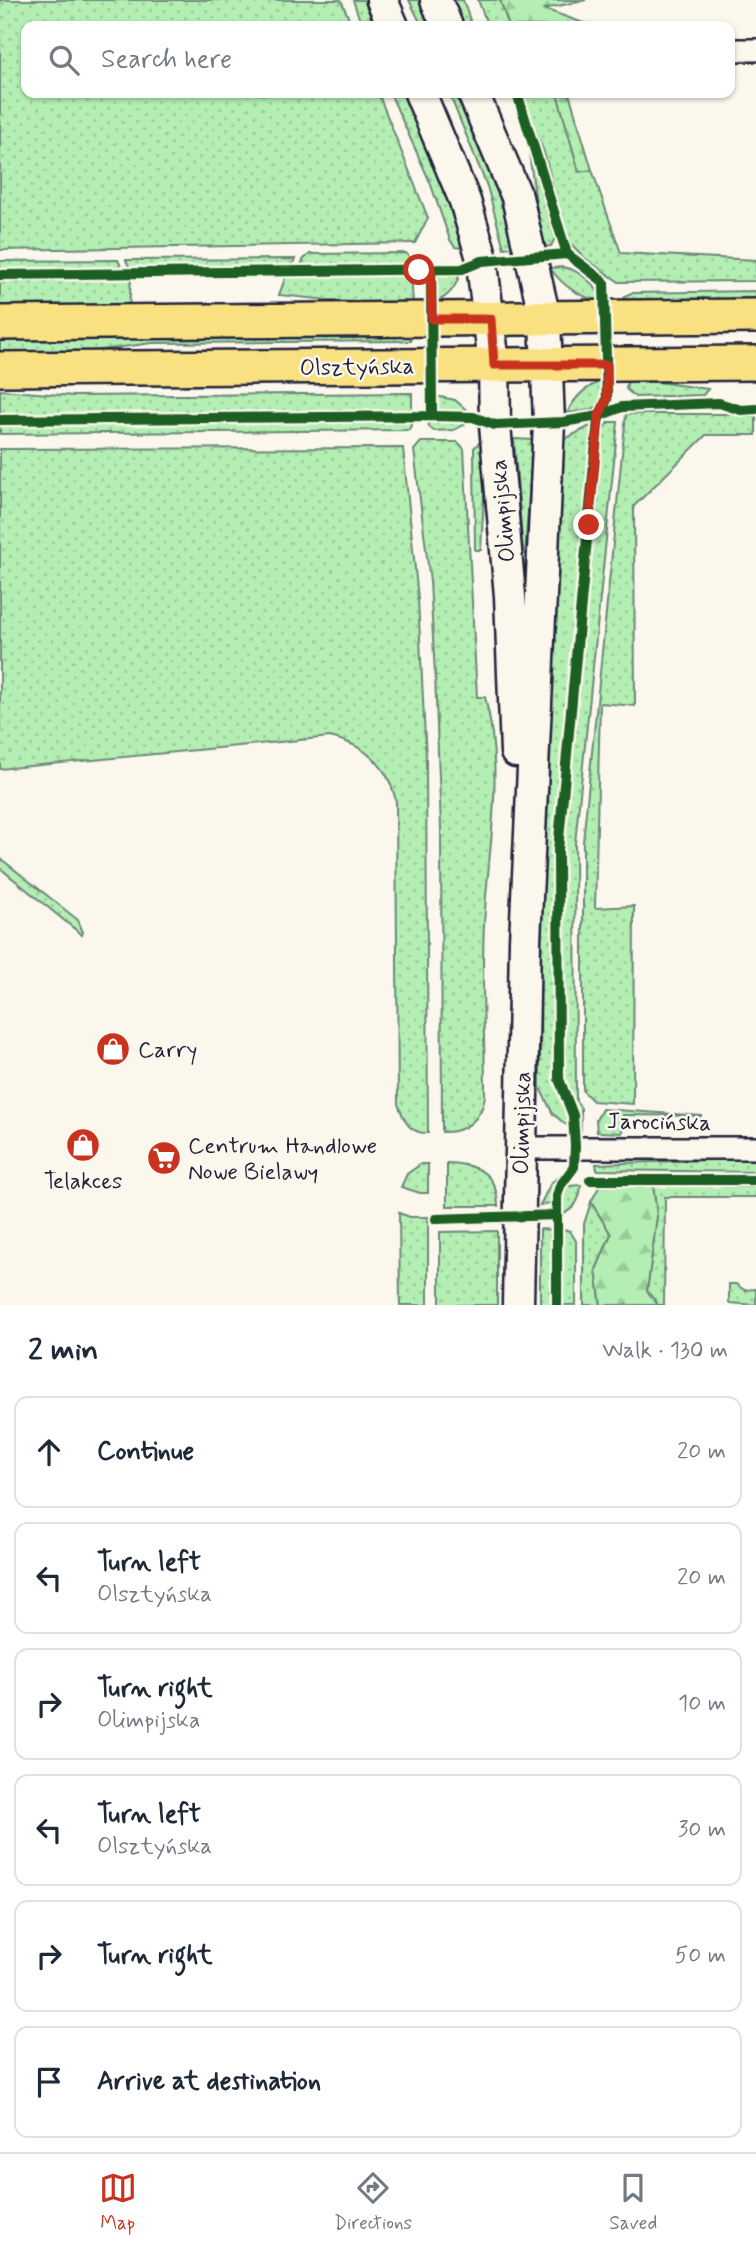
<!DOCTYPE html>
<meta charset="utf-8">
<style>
:root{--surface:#fff;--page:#f2f2f3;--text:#1f2937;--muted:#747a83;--line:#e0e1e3;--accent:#c8321e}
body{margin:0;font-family:Mynerve,sans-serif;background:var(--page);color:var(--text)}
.stop{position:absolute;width:21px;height:21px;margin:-16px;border:5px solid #c8321e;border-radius:50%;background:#fff}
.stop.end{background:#c8321e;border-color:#fff;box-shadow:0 2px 7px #0008}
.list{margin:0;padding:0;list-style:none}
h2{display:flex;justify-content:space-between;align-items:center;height:91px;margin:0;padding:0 28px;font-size:30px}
h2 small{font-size:23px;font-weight:400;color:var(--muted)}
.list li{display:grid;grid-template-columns:46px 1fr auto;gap:21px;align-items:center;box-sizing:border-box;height:112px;margin:0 14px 14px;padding:0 14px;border:2px solid var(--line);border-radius:14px}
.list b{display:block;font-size:26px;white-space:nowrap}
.list p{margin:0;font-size:23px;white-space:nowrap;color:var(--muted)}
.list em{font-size:23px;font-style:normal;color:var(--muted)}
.icon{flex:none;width:38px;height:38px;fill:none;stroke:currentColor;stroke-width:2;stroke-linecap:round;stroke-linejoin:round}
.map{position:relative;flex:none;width:756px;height:1305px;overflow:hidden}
.search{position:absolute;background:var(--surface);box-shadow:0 2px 5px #0004;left:21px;right:21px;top:21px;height:77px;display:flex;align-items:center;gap:18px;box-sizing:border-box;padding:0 24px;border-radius:14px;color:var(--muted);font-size:26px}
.sheet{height:847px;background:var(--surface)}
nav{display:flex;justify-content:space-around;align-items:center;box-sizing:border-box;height:98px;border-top:2px solid var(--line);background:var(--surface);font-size:19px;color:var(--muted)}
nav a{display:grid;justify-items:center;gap:4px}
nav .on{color:var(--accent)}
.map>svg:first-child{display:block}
.grass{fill:url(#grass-dots);stroke:#6a8877;stroke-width:2}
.forest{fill:url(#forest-firs);stroke:#6a8877;stroke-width:2}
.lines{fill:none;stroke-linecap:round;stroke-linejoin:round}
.street-casing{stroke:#22223b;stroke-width:26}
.secondary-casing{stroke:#22223b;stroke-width:35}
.primary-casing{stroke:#22223b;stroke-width:38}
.street{stroke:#fbf7ec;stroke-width:21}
.secondary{stroke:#fbf7ec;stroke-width:30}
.primary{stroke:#f9e181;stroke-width:33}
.cycleway-casing{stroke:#fbf7ec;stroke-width:15}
.cycleway{stroke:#1b5e20;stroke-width:10}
.route{stroke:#c8321e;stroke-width:9}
.labels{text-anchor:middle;stroke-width:5;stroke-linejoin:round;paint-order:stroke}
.street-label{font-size:23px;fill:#22223b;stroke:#fbf7ec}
.poi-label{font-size:23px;fill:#22223b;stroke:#fbf7ec;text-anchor:start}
</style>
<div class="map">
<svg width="756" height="1305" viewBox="0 0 756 1305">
<defs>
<pattern id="grass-dots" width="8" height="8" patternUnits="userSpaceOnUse" patternTransform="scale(1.75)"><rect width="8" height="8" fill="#b3eeb3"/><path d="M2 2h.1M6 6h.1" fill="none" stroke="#9acc9b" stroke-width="1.8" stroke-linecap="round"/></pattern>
<pattern id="forest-firs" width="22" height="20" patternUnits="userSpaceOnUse" patternTransform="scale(1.75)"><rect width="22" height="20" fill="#b3eeb3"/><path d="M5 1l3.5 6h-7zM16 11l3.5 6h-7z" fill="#9acc9b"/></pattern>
</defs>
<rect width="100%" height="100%" fill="#fbf7ec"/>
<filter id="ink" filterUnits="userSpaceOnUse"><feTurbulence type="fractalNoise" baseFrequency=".0143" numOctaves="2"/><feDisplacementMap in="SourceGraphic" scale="14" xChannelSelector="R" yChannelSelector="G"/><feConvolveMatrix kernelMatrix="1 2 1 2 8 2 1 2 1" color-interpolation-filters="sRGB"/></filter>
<g filter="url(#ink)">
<path class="grass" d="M0 0H341L352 26H26V93H378L428 218 415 243 0 250Z
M353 0H364L374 26H362Z
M409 0H422L432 26H422Z
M454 0H463L472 26H463Z
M478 0H500L509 26H488Z
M390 93H402L441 179 462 248 455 247 450 240 430 182Z
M449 93H459L496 186 514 247 504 248 487 186Z
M520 93H557L579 171 592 170 621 253 756 260V281L619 282 586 259 571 244 563 224 544 152Z
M529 153 555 238 551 246 542 247Z
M406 253 411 259V267L299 268 304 259 310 254Z
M295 259 291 268 130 269 126 260Z
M118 260 122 269 0 271V261Z
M563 267C580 270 599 286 602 303 580 296 564 288 550 268Z
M411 274 413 303H356L279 295 286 276Z
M442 274H460C455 289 448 297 434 303V279Z
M131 278 129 309H0V280Z
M756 291V301L622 304 625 296 631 293Z
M410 332 411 341 152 343 79 353 0 354V336Z
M628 378 708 389 703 395 635 397 626 389Z
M604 380C607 411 592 410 567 413 576 395 586 387 604 380Z
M0 390 74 396 412 393V412L0 416Z
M435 396 455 400 469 412 440 413 435 407Z
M626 414H756V435H706L634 506 635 706 600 703 595 908 634 906 633 1104 593 1101 583 1091V842Z
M413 420 409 430 0 434V423Z
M428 420H473L454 430 434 431 429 427Z
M609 422H618L575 843 576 1102 581 1108V1131L579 1130 577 1115 560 1079 561 844 602 431Z
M590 426 595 433 555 857V1084L569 1117 570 1128 553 1114 540 1088 541 805 563 440Z
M514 439 533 440 525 554H523Z
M481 441 485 476 481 550H475L474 448Z
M421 442H458L464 449 477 697H485C505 773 488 848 484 925 481 982 485 1040 485 1096 482 1120 464 1133 442 1132L441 828 435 675 430 582 414 450Z
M403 448 418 599 426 759 428 1133C409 1134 404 1120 398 1104L396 802C389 766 365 745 330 737L0 769V449Z
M0 858 78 920 83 932 82 935 0 868Z
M602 1109 702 1116 623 1115 622 1133 597 1132 596 1120Z
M710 1160H756V1172L597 1170 596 1164Z
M447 1163C476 1164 497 1172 498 1206H447Z
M421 1164H428V1193H420L401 1187 407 1174Z
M568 1170 558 1183 551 1203 540 1205 551 1183Z
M581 1185C580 1200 575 1209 561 1215L563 1191 568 1186Z
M653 1185 756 1187V1197H665L664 1305H658L647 1291 657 1216Z
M591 1202 611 1234 596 1270 601 1305H584V1224Z
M399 1213 410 1217H428V1305H400Z
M540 1229 554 1230V1305H540Z
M561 1229 570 1231 576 1241V1305H561Z
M497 1231V1305H440V1232Z
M729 1284H736L744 1290 756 1289V1305L729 1303Z"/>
<path class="forest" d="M500 0H586L544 9 592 26H509Z
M557 93H569L592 170 579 172Z
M653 1185 657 1216 647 1291 658 1305H601L596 1270 611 1234 591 1202 599 1187Z"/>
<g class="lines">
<g class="street-casing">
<path id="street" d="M730 50H756
M520 1148H756"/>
</g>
<g class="secondary-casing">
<path id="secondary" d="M382 0 393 26
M436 0 447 26
M420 93 465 201 481 255 494 365 495 425 510 596 516 752
M473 93 517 197 545 318 549 423 525 941 518 1305"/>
</g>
<g class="primary-casing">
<path id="primary" d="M0 323 756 316
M0 369 756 363"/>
</g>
<use href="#street" class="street"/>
<use href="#secondary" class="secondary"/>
<use href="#primary" class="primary"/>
<g class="cycleway-casing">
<path id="cycleway" d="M517 93 567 254 604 282 607 399 598 421 558 850 559 1079 573 1115 575 1146 574 1167 560 1186 557 1196V1305
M431 269 432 416
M0 275 462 269 482 261 567 254
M0 420 432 416 473 417 495 425 563 422 599 416 622 407 719 403 741 410 756 409
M590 1180H756
M436 1219 557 1215"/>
</g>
<use href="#cycleway" class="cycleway"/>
</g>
</g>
<g class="lines" filter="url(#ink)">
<path class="route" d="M419 270 431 269 432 319H491L494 365H607V399L599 416 589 525"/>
</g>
<defs>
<g id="shop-disc" transform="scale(1.75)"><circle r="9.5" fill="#c8321e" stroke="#fbf7ec"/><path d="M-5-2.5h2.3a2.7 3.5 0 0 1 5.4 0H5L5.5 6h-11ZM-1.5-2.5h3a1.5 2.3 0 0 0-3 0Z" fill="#fff"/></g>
<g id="supermarket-disc" transform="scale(1.75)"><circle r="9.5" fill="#c8321e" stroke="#fbf7ec"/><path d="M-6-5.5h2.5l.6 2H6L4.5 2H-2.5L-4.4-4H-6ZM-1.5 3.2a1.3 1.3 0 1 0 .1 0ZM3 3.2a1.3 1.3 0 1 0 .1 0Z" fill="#fff"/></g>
</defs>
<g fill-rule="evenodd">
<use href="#shop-disc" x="113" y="1049"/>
<use href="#shop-disc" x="83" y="1145"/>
<use href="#supermarket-disc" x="164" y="1158"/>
</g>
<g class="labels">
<g class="street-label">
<text transform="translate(357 366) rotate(-1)" y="8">Olsztyńska</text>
<text transform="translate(502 511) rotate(-95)" y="8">Olimpijska</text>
<text transform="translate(659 1121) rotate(1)" y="8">Jarocińska</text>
<text transform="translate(521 1123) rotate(-89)" y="8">Olimpijska</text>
</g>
<g class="poi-label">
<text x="138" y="1057">Carry</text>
<text x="188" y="1153">Centrum Handlowe<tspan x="188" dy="26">Nowe Bielawy</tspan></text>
<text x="83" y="1188" text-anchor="middle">Telakces</text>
</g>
</g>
</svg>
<div class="stop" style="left:419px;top:270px"></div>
<div class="stop end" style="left:589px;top:525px"></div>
<div class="search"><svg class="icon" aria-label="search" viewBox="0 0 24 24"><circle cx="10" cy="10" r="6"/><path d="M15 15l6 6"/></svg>Search here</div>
</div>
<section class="sheet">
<h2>2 min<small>Walk · 130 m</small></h2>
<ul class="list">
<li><svg class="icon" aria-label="ahead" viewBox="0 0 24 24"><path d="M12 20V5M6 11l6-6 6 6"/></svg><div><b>Continue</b></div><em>20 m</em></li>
<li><svg class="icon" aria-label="left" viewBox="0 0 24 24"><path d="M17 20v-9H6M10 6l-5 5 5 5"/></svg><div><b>Turn left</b><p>Olsztyńska</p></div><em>20 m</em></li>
<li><svg class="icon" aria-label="right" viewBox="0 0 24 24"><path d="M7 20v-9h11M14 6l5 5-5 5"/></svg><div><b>Turn right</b><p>Olimpijska</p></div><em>10 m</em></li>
<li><svg class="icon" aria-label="left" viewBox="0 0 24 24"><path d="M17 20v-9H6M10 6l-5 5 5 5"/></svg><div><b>Turn left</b><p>Olsztyńska</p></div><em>30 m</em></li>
<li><svg class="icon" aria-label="right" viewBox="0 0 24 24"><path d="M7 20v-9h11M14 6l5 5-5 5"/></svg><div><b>Turn right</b></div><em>50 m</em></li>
<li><svg class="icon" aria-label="arrive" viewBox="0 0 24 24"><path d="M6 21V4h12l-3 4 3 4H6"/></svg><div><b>Arrive at destination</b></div></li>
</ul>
</section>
<nav>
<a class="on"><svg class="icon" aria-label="map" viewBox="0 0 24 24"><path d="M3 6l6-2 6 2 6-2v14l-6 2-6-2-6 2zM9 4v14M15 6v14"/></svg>Map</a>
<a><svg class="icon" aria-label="directions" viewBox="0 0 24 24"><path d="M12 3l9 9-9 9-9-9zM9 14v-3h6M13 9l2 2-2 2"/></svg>Directions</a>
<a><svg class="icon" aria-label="saved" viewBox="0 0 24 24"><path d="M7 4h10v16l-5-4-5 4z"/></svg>Saved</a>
</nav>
